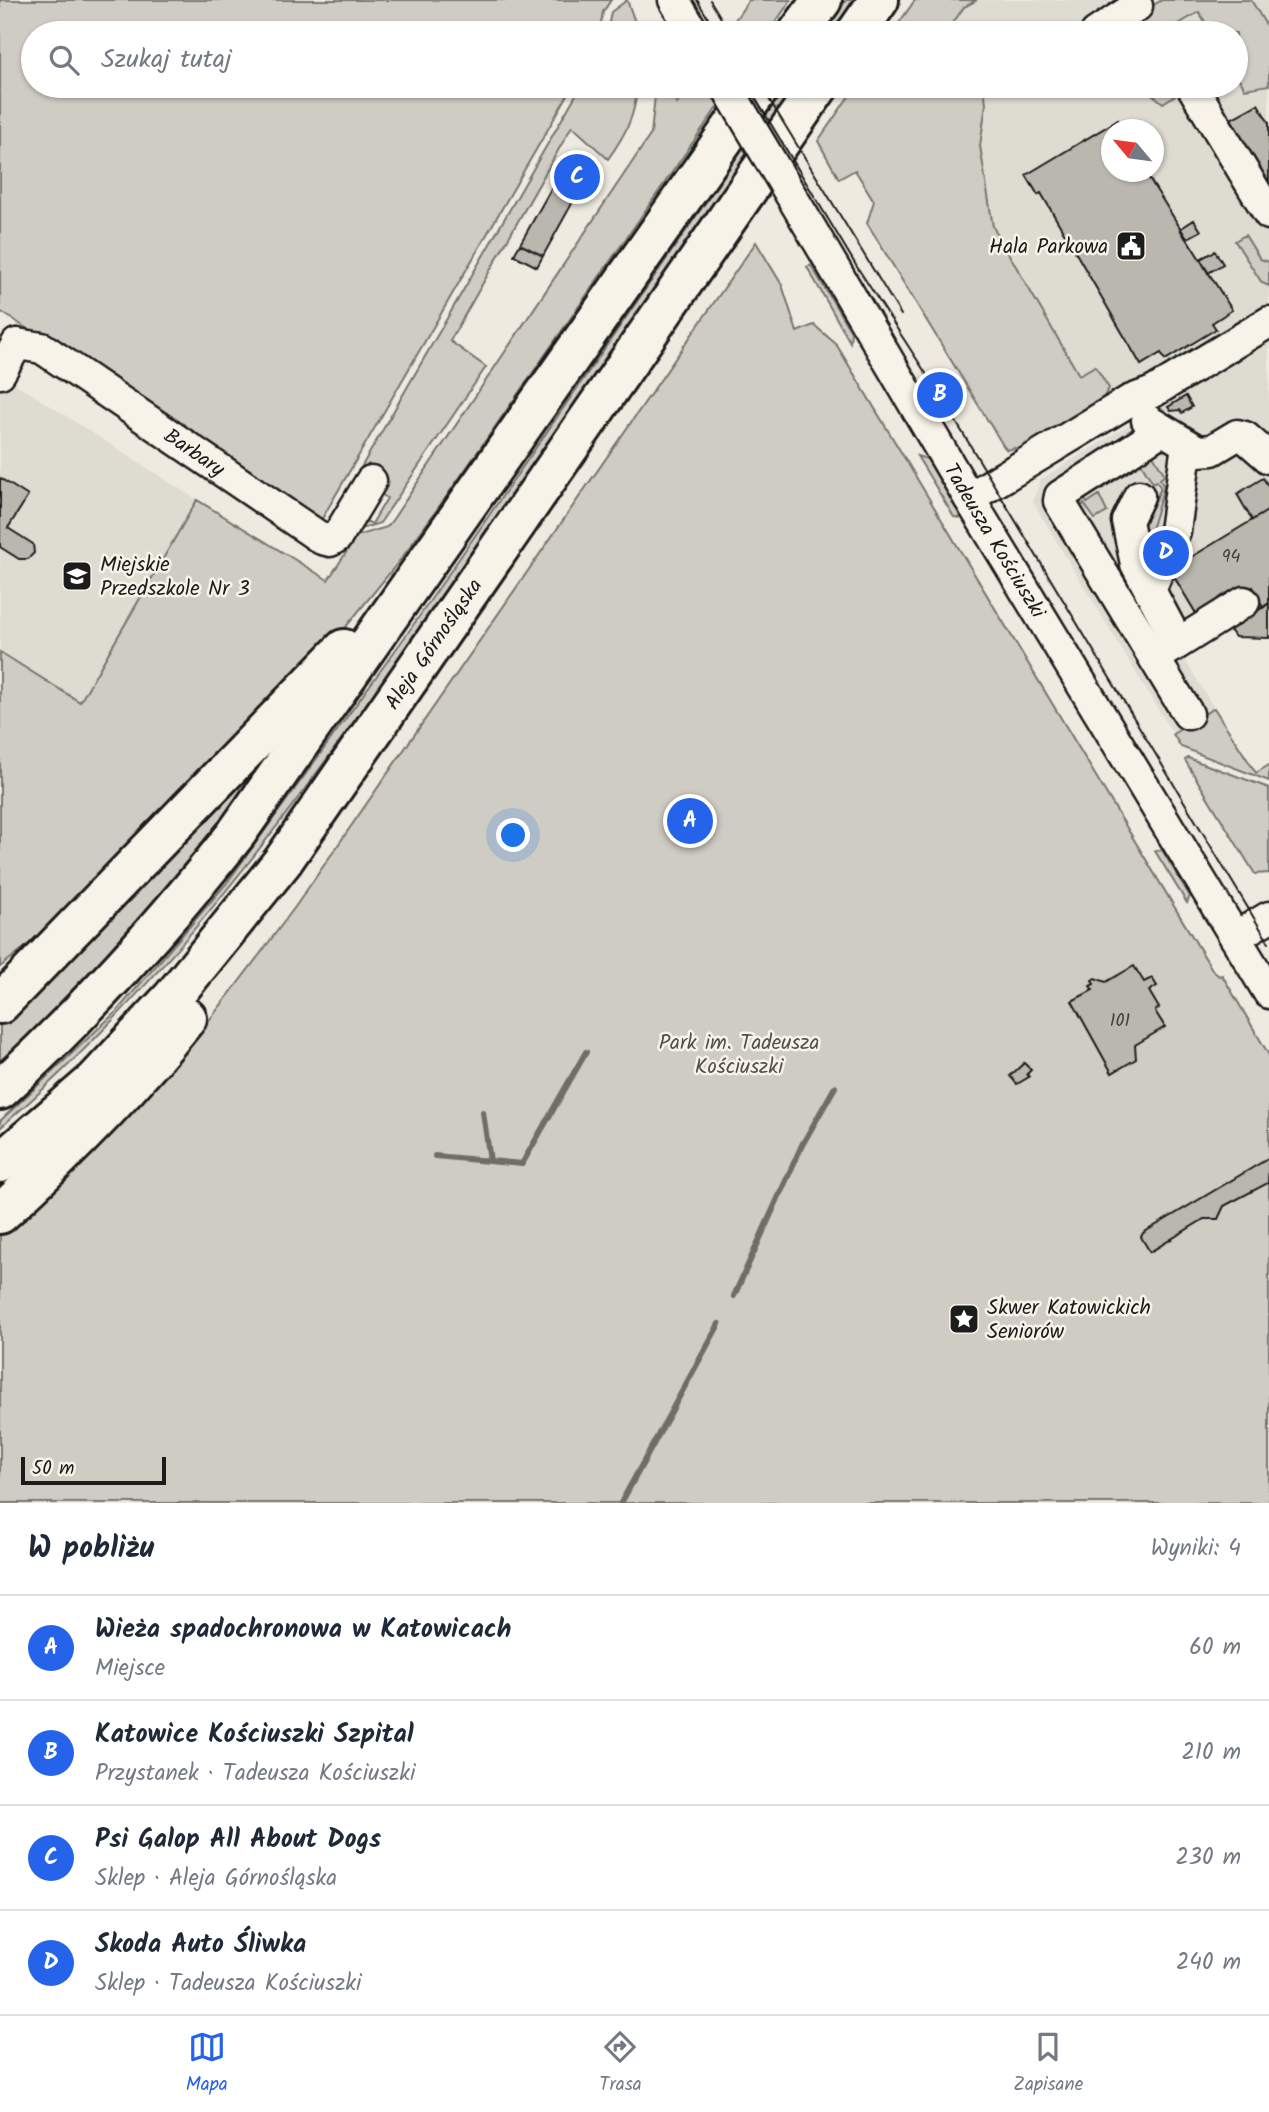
<!DOCTYPE html>
<html lang="pl">
<meta charset="utf-8">
<style>
:root{--surface:#fff;--page:#f6f6f7;--text:#1f2937;--muted:#747a83;--line:#e0e1e3;--accent:#2563eb}
body{margin:0;font-family:Kalam,sans-serif;background:var(--page);color:var(--text)}
.compass{position:absolute;left:1101px;top:119px;width:63px;height:63px;border-radius:50%;background:var(--surface);box-shadow:0 2px 5px #0004;rotate:299deg}
.scale{position:absolute;left:21px;bottom:18px;width:145px;box-sizing:border-box;padding-left:7px;border:4px solid #1c1c1c;border-top:0;font-size:19px;line-height:24px;white-space:nowrap;color:#1c1c1c;-webkit-text-stroke:5px #f7f3e8;paint-order:stroke}
.you{position:absolute;left:514px;top:836px;width:24px;height:24px;margin:-18px;border:5px solid #fff;border-radius:50%;background:#1a73e8;box-shadow:0 0 0 10px #1a73e833}
.badge{display:grid;place-items:center;width:46px;height:46px;border-radius:50%;background:var(--accent);color:#fff;font-size:23px;font-weight:700}
.pin{position:absolute;translate:-50% -50%;border:4px solid #fff;box-shadow:0 2px 7px #0006}
.list{margin:0;padding:0;list-style:none}
h2{display:flex;justify-content:space-between;align-items:center;height:91px;margin:0;padding:0 28px;font-size:30px}
h2 small{font-size:23px;font-weight:400;color:var(--muted)}
.list li{display:grid;grid-template-columns:46px 1fr auto;gap:21px;align-items:center;box-sizing:border-box;height:105px;padding:0 28px;border-top:2px solid var(--line)}
.list b{display:block;font-size:26px;white-space:nowrap}
.list p{margin:0;font-size:23px;white-space:nowrap;color:var(--muted)}
.list em{font-size:23px;font-style:normal;color:var(--muted)}
.icon{flex:none;width:38px;height:38px;fill:none;stroke:currentColor;stroke-width:2;stroke-linecap:round;stroke-linejoin:round}
.map{position:relative;flex:none;width:1269px;height:1503px;overflow:hidden}
.search{position:absolute;background:var(--surface);box-shadow:0 2px 5px #0004;left:21px;right:21px;top:21px;height:77px;display:flex;align-items:center;gap:18px;box-sizing:border-box;padding:0 24px;border-radius:38px;color:var(--muted);font-size:26px}
.sheet{height:511px;background:var(--surface)}
nav{display:flex;justify-content:space-around;align-items:center;box-sizing:border-box;height:98px;border-top:2px solid var(--line);background:var(--surface);font-size:19px;color:var(--muted)}
nav a{display:grid;justify-items:center;gap:4px}
nav .on{color:var(--accent)}
.map>svg:first-child{display:block}
.built{fill:#dedbd1;fill-rule:evenodd}
.green{fill:#cfccc3;stroke:#767470;stroke-width:2}
.lines{fill:none;stroke-linecap:round;stroke-linejoin:round}
.stream{stroke:#6f6d69;stroke-width:6}
.building{fill:#bab7af;stroke:#1c1c1c;stroke-width:2}
.minor-casing{stroke:#1c1c1c;stroke-width:35}
.highway-casing{stroke:#1c1c1c;stroke-width:44}
.minor{stroke:#f7f3e8;stroke-width:30}
.highway{stroke:#f7f3e8;stroke-width:38}
.tram{stroke:#1c1c1c;stroke-width:2}
.minor-bridge-casing{stroke:#1c1c1c;stroke-width:35;stroke-linecap:butt}
.minor-bridge{stroke:#f7f3e8;stroke-width:30}
.labels{text-anchor:middle;stroke-width:5;stroke-linejoin:round;paint-order:stroke}
.number-label{font-size:18px;fill:#444341}
.poi-label{font-size:21px;fill:#1c1c1c;stroke:#f7f3e8;text-anchor:start}
.street-label{font-size:21px;fill:#1c1c1c;stroke:#f7f3e8}
.park-label{font-size:21px;fill:#52514e;stroke:#f7f3e8}
</style>
<div class="map">
<svg width="1269" height="1503" viewBox="0 0 1269 1503">
<rect width="100%" height="100%" fill="#eeeae0"/>
<filter id="ink" filterUnits="userSpaceOnUse"><feTurbulence type="fractalNoise" baseFrequency=".0143" numOctaves="2"/><feDisplacementMap in="SourceGraphic" scale="14" xChannelSelector="R" yChannelSelector="G"/><feConvolveMatrix kernelMatrix="1 2 1 2 8 2 1 2 1" color-interpolation-filters="sRGB"/></filter>
<g filter="url(#ink)">
<path class="built" d="M977 0H1269V303L1138 383 1102 400 1079 376 993 227 980 146 986 104 984 86H1236V33H946L964 7ZM1112 130H1154V172H1112Z
M1269 337V603L1184 658 1214 708 1173 734 1033 502 1040 480Z
M0 363 17 374 16 384 197 500 80 703 0 653Z"/>
<path class="green" d="M0 0H611L603 12 599 33H33V86H573L316 529 230 461 0 311Z
M627 0 639 33H607L611 12Z
M749 0H791L768 33H726Z
M846 0H856L832 33H823Z
M915 0H977L964 7 946 33H892Z
M1162 0H1251L1269 30V85L1245 89 1236 74V33H1212L1199 12 1163 33H1120L1132 18Z
M581 86H637C636 115 625 135 608 159L572 126 450 341 486 367 380 523 351 532 360 518 372 524 387 498 376 491 325 530Z
M656 86H666L677 104 690 86H732L449 493 401 559 345 628 54 924 0 967V652L80 702 197 500 328 580 357 536 387 527 393 519 651 134Z
M786 86H796C683 249 570 412 457 575 320 772 183 970 0 1128V1121L117 1011 226 884 407 634Z
M856 86H984L986 104 980 146 993 227 1079 375 1095 366 1109 388 1102 400 1018 454 1015 448 1007 450 1004 447 867 223 874 201 855 170 839 179 818 141Z
M1142 86H1171L1177 94 1163 103Z
M1245 235 1260 259 1269 262V286L1262 283 1235 241Z
M756 242 782 285 797 332 814 325 836 344 1213 971 1219 976 1222 975 1269 1055V1503H0V1235C63 1178 134 1112 188 1046 226 1001 260 954 295 907Z
M811 265 851 332 850 342 807 267Z
M1148 447 1165 475 1160 479 1164 487 1146 546 1157 551 1150 572 1141 532 1161 488 1156 481 1153 483 1136 455Z
M917 456 927 459 962 518 954 517Z
M1079 490 1087 503 1099 495 1107 512 1095 519 1084 504 1070 512Z
M1214 708 1256 773 1269 765V781L1181 747 1173 734Z
M287 728 220 824 115 952 0 1066V1020Z
M1188 758 1269 788V873L1255 874 1189 767 1185 760Z
M1162 850 1190 896 1187 903 1155 851Z"/>
<g class="lines">
<path class="stream" d="M483 1112 490 1161
M435 1156 522 1164 586 1052
M734 1296 802 1145 835 1087
M621 1503 719 1324"/>
</g>
<path class="building" d="M1258 104 1269 123V185L1231 119Z
M1118 120 1123 130H1112V172H1145L1232 310 1212 323 1216 329 1165 360 1161 353 1141 365 1041 193 1038 195 1026 175Z
M577 168 581 169 585 180 543 256 520 244 561 171 568 174Z
M1194 220 1201 231 1186 239 1180 229Z
M520 244 543 256 537 267 514 255Z
M1215 251 1223 264 1208 273 1200 259Z
M1186 396 1192 407 1182 413 1180 410 1171 411 1168 407Z
M0 478 28 496 8 528 33 544 34 553 28 559H19L0 547Z
M1263 478 1269 487V510L1252 520 1237 494Z
M1269 510V603L1263 608 1253 587 1200 620 1170 570Z
M1269 603V638L1235 637 1230 630Z
M1134 966 1144 982 1152 978 1157 986 1149 991 1159 1008 1155 1011 1165 1027 1135 1045 1136 1059 1112 1073 1072 1001 1093 990 1090 986 1094 984 1092 980 1095 978 1106 982Z
M1024 1063 1031 1070 1027 1074 1029 1077 1017 1084 1010 1076Z
M1269 1158 1268 1183 1224 1206 1218 1219H1204L1150 1252 1141 1237 1143 1233Z"/>
<g class="lines">
<g class="minor-casing">
<g id="minor">
<path d="M674 0 694 33"/>
<path d="M1096 33 1137 6"/>
<path d="M1192 86 1269 214"/>
<path id="s1" d="M817 239 969 498 1269 993"/>
<path id="s2" d="M17 344 42 348 322 539 330 541 337 537 371 481"/>
<path d="M0 373 17 344"/>
<path d="M1147 420 1198 451 1212 450 1237 435 1245 437 1269 458"/>
<path d="M1162 430 1060 496 1059 501 1188 714"/>
<path d="M1139 496 1127 521 1136 564 1178 643"/>
<path d="M969 498 1129 401 1153 392 1269 322"/>
<path d="M1150 590 1175 531 1187 445"/>
<path d="M1161 654 1244 602"/>
<path d="M1235 937 1269 917"/>
</g>
</g>
<g class="highway-casing">
<g id="highway">
<path d="M798 33 822 0"/>
<path d="M856 33 879 0"/>
<path d="M0 1004 344 649"/>
<path d="M0 1090C86 1011 163 926 236 834L761 86"/>
<path id="s3" d="M0 1163 95 1081 172 998 283 861 819 86"/>
<path d="M0 1214C67 1153 131 1089 187 1018"/>
</g>
</g>
<use href="#minor" class="minor"/>
<use href="#highway" class="highway"/>
<path class="tram" d="M697 0 717 33
M710 0 730 33
M748 86 857 267 940 395 1269 943
M761 86 901 315"/>
<g class="minor-bridge-casing">
<path id="minor-bridge" d="M726 86 817 239"/>
</g>
<use href="#minor-bridge" class="minor-bridge"/>
</g>
</g>
<defs>
<g id="civic-square" transform="scale(1.575)"><rect x="-9" y="-9" width="18" height="18" rx="4" fill="#1c1c1c" stroke="#f7f3e8"/><path d="M-.6-6.5H3V-4.5H.6V-3L4-1V1h2V6H-6V1h2V-1L-.6-3ZM-1.2 2.5V6h2.4V2.5Z" fill="#fff"/></g>
<g id="school-square" transform="scale(1.575)"><rect x="-9" y="-9" width="18" height="18" rx="4" fill="#1c1c1c" stroke="#f7f3e8"/><path d="M0-5L7-2L0 1L-7-2ZM-4 1L0 2.5L4 1V4Q0 6-4 4Z" fill="#fff"/></g>
<g id="sight-square" transform="scale(1.575)"><rect x="-9" y="-9" width="18" height="18" rx="4" fill="#1c1c1c" stroke="#f7f3e8"/><path d="M0-6L1.8-2.2L6-1.7L2.9 1.2L3.7 5.4L0 3.3L-3.7 5.4L-2.9 1.2L-6-1.7L-1.8-2.2Z" fill="#fff"/></g>
</defs>
<g fill-rule="evenodd">
<use href="#civic-square" x="1131" y="246"/>
<use href="#school-square" x="77" y="576"/>
<use href="#sight-square" x="964" y="1319"/>
</g>
<g class="labels">
<g class="number-label">
<text x="1231" y="562">94</text>
<text x="1120" y="1026">101</text>
</g>
<g class="poi-label">
<text x="1108" y="253" text-anchor="end">Hala Parkowa</text>
<text x="100" y="571">Miejskie<tspan x="100" dy="24">Przedszkole Nr 3</tspan></text>
<text x="987" y="1314">Skwer Katowickich<tspan x="987" dy="24">Seniorów</tspan></text>
</g>
<g class="street-label">
<text dy="7" stroke="none"><textPath href="#s2" startOffset="210">Barbary</textPath></text>
<text dy="7" stroke="none"><textPath href="#s1" startOffset="350">Tadeusza Kościuszki</textPath></text>
<text dy="7" stroke="none"><textPath href="#s3" startOffset="679">Aleja Górnośląska</textPath></text>
</g>
<g class="park-label">
<text x="739" y="1049">Park im. Tadeusza<tspan x="739" dy="24">Kościuszki</tspan></text>
</g>
</g>
</svg>
<svg class="compass" viewBox="-18 -18 36 36"><path d="M0-13l5 13h-10z" fill="#e53935"/><path d="M0 13l5-13h-10z" fill="#747a83"/></svg>
<div class="scale">50 m</div>
<div class="you"></div>
<div class="pin badge" style="left:690px;top:821px">A</div>
<div class="pin badge" style="left:940px;top:395px">B</div>
<div class="pin badge" style="left:577px;top:177px">C</div>
<div class="pin badge" style="left:1166px;top:553px">D</div>
<div class="search"><svg class="icon" aria-label="search" viewBox="0 0 24 24"><circle cx="10" cy="10" r="6"/><path d="M15 15l6 6"/></svg>Szukaj tutaj</div>
</div>
<section class="sheet">
<h2>W pobliżu<small>Wyniki: 4</small></h2>
<ul class="list">
<li><span class="badge">A</span><div><b>Wieża spadochronowa w Katowicach</b><p>Miejsce</p></div><em>60 m</em></li>
<li><span class="badge">B</span><div><b>Katowice Kościuszki Szpital</b><p>Przystanek · Tadeusza Kościuszki</p></div><em>210 m</em></li>
<li><span class="badge">C</span><div><b>Psi Galop All About Dogs</b><p>Sklep · Aleja Górnośląska</p></div><em>230 m</em></li>
<li><span class="badge">D</span><div><b>Skoda Auto Śliwka</b><p>Sklep · Tadeusza Kościuszki</p></div><em>240 m</em></li>
</ul>
</section>
<nav>
<a class="on"><svg class="icon" aria-label="map" viewBox="0 0 24 24"><path d="M3 6l6-2 6 2 6-2v14l-6 2-6-2-6 2zM9 4v14M15 6v14"/></svg>Mapa</a>
<a><svg class="icon" aria-label="directions" viewBox="0 0 24 24"><path d="M12 3l9 9-9 9-9-9zM9 14v-3h6M13 9l2 2-2 2"/></svg>Trasa</a>
<a><svg class="icon" aria-label="saved" viewBox="0 0 24 24"><path d="M7 4h10v16l-5-4-5 4z"/></svg>Zapisane</a>
</nav>
